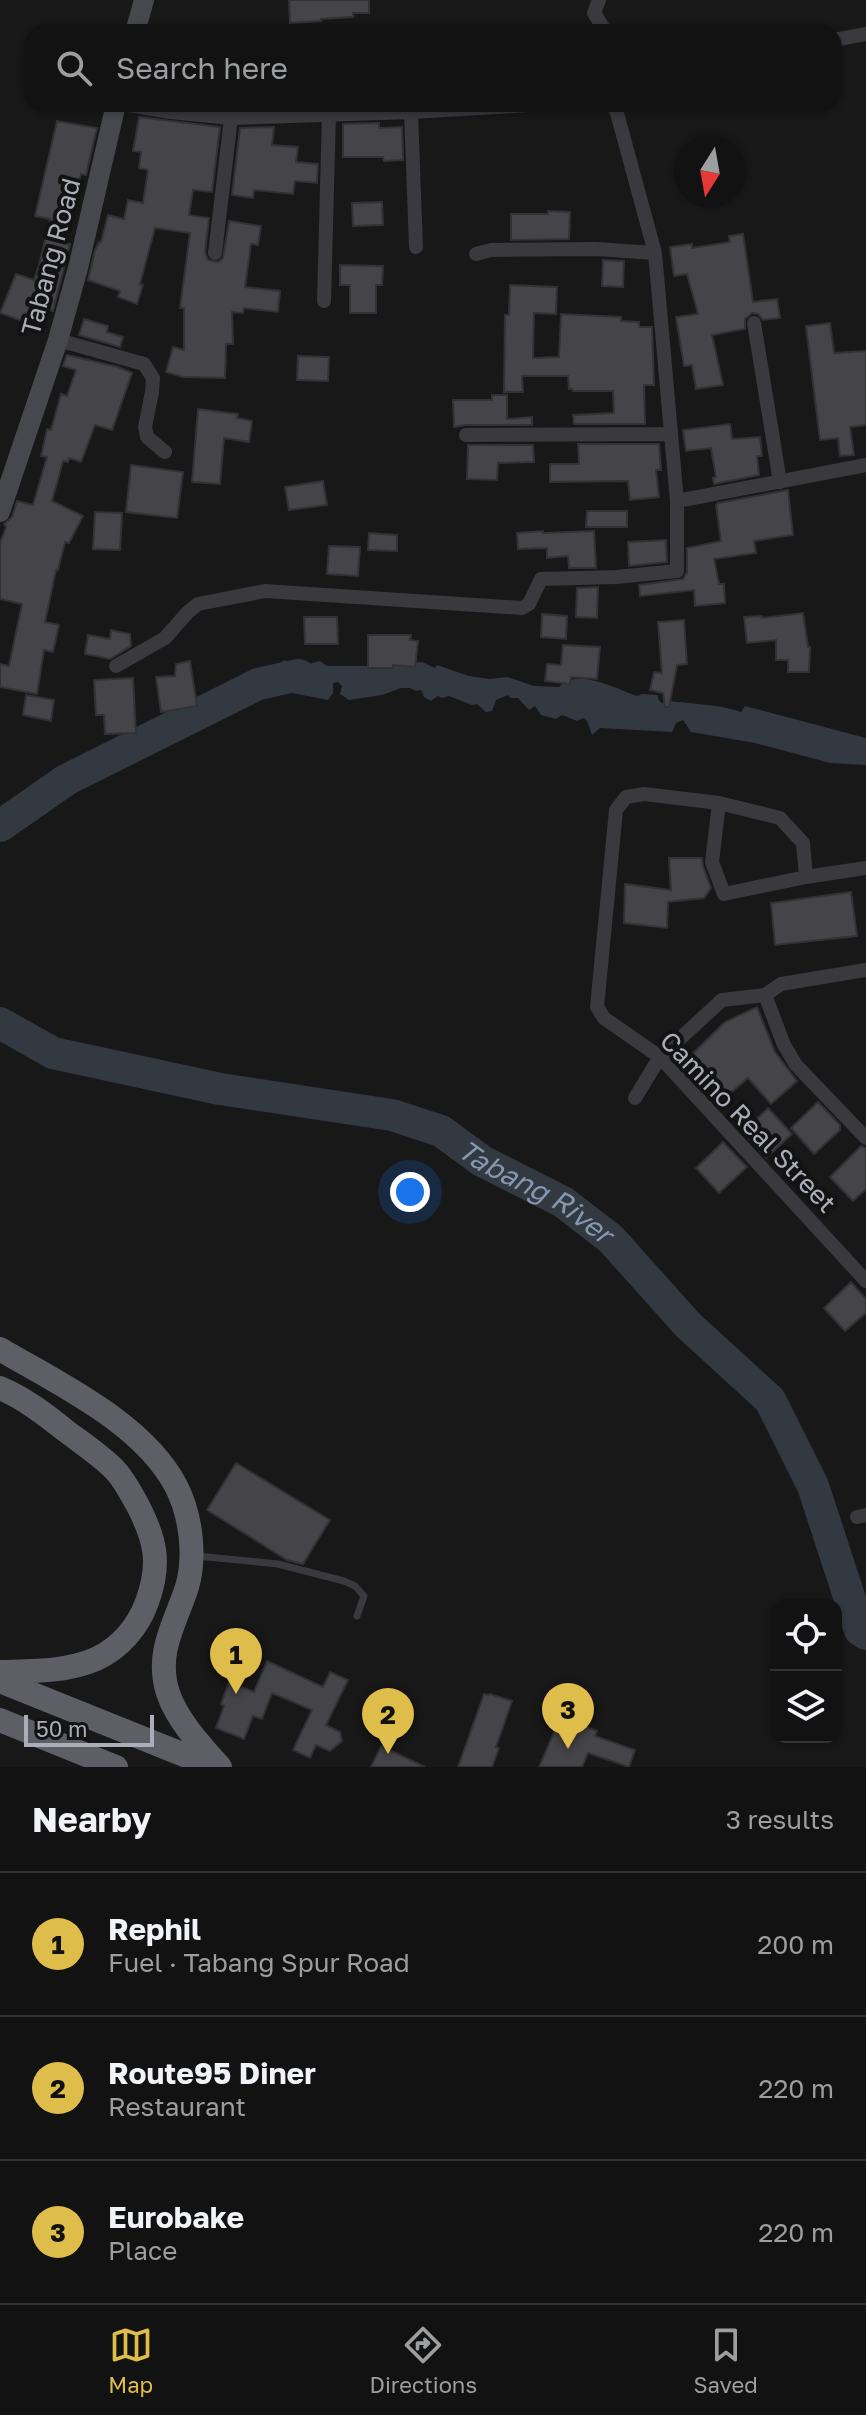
<!DOCTYPE html>
<meta charset="utf-8">
<style>
:root{--surface:#121213;--page:#1b1b1c;--text:#f1f3f6;--muted:#9c9ea0;--line:#313233;--accent:#dfbd4a}
body{margin:0;font-family:"Golos Text",sans-serif;background:var(--page);color:var(--text)}
.controls{position:absolute;right:24px;bottom:24px;display:grid;overflow:hidden;border-radius:16px;box-shadow:0 2px 6px #0004}
.controls button{width:72px;height:72px;display:grid;place-items:center;padding:0;border:0;border-bottom:2px solid var(--line);background:var(--surface);color:var(--text);font:40px sans-serif}
.compass{position:absolute;left:674px;top:136px;width:72px;height:72px;border-radius:50%;background:var(--surface);box-shadow:0 2px 6px #0004;rotate:191deg}
.scale{position:absolute;left:24px;bottom:20px;width:130px;box-sizing:border-box;padding-left:8px;border:4px solid #abaeb8;border-top:0;font-size:22px;line-height:28px;white-space:nowrap;color:#abaeb8;-webkit-text-stroke:6px #131314;paint-order:stroke}
.you{position:absolute;left:410px;top:1192px;width:28px;height:28px;margin:-20px;border:6px solid #fff;border-radius:50%;background:#1a73e8;box-shadow:0 0 0 12px #1a73e833}
.badge{display:grid;place-items:center;width:52px;height:52px;border-radius:50%;background:var(--accent);color:#111;font-size:26px;font-weight:700}
.pin{position:absolute;translate:-50% -66px;filter:drop-shadow(0 2px 4px #0008)}
.pin::after{content:'';position:absolute;top:42px;width:28px;height:24px;background:inherit;clip-path:polygon(0 0,100% 0,50% 100%)}
.list{margin:0;padding:0;list-style:none}
h2{display:flex;justify-content:space-between;align-items:center;height:104px;margin:0;padding:0 32px;font-size:34px}
h2 small{font-size:26px;font-weight:400;color:var(--muted)}
.list li{display:grid;grid-template-columns:52px 1fr auto;gap:24px;align-items:center;box-sizing:border-box;height:144px;padding:0 32px;border-top:2px solid var(--line)}
.list b{display:block;font-size:30px;white-space:nowrap}
.list p{margin:0;font-size:26px;white-space:nowrap;color:var(--muted)}
.list em{font-size:26px;font-style:normal;color:var(--muted)}
.icon{flex:none;width:44px;height:44px;fill:none;stroke:currentColor;stroke-width:2;stroke-linecap:round;stroke-linejoin:round}
.map{position:relative;flex:none;width:866px;height:1767px;overflow:hidden}
.search{position:absolute;background:var(--surface);box-shadow:0 2px 6px #0004;left:24px;right:24px;top:24px;height:88px;display:flex;align-items:center;gap:20px;box-sizing:border-box;padding:0 28px;border-radius:24px;color:var(--muted);font-size:30px}
.sheet{height:536px;background:var(--surface)}
nav{display:flex;justify-content:space-around;align-items:center;box-sizing:border-box;height:112px;border-top:2px solid var(--line);background:var(--surface);font-size:22px;color:var(--muted)}
nav a{display:grid;justify-items:center;gap:4px}
nav .on{color:var(--accent)}
.map>svg:first-child{display:block}
.water{fill:#323941}
.lines{fill:none;stroke-linecap:round;stroke-linejoin:round}
.river{stroke:#323941;stroke-width:32}
.building{fill:#454549;stroke:#323235;stroke-width:2}
.service{stroke:#39393e;stroke-width:7}
.minor{stroke:#39393e;stroke-width:14}
.secondary{stroke:#47484e;stroke-width:20}
.trunk{stroke:#5e5e66;stroke-width:24}
.labels{text-anchor:middle;stroke-width:8;stroke-linejoin:round;paint-order:stroke}
.street-label{font-size:26px;fill:#abaeb8;stroke:#131314}
.water-label{font-size:28px;font-style:italic;fill:#8697af;stroke:#131314}
</style>
<div class="map">
<svg width="866" height="1767" viewBox="0 0 866 1767">
<rect width="100%" height="100%" fill="#181819"/>
<path class="water" d="M284 660 297 667 320 661 327 666H381L422 662 435 668 437 665 469 676 490 679 507 677 534 686 559 687C577 667 616 689 637 696L642 694 657 695 660 702 665 703 668 701C693 704 717 704 741 712L745 706 866 738V765L830 763 755 743 691 732 683 720 676 723 672 732 600 728 592 735 587 721 583 718 577 721 562 715 556 719 541 715 535 706 529 710 518 698H511L508 695 496 700 492 711 486 712 477 704 472 705 449 696 442 698 438 696 431 701 424 697 421 690 416 691 410 688H401L382 695 349 700 340 694 342 686 338 682 333 683V693L328 700 276 690 258 684Z"/>
<g class="lines">
<g class="river">
<path d="M0 826 66 780 258 684 299 675"/>
<path id="s1" d="M0 1023 53 1053 220 1089 392 1115 441 1131 482 1161 563 1202 611 1239 688 1325 770 1400 813 1486 860 1630 866 1634"/>
</g>
</g>
<path class="building" d="M289 0H369V13H353V17L321 19V21L290 23Z
M139 117 220 127 212 192 193 190 189 215 209 218 205 252 208 260 218 262 223 258 229 221 261 226 258 245 251 244 245 287 280 291 278 312 244 308 243 313 232 312 233 344H226L225 378 183 377 166 372 173 347 184 350V308H180L190 233 155 228 140 284 143 285 137 304 118 297 120 291 88 280 95 250 99 242H101L108 215 124 219 128 200 143 203 148 170 139 168 141 152 133 151Z
M57 121 97 128 86 175 81 174 73 208 69 207 61 242 70 244 53 311 38 306 31 324 0 313 16 274 34 280 39 265 50 219 35 216Z
M379 123V128L402 127 403 160 384 161 383 157H343V124Z
M274 127 272 145 298 147 296 162 318 164 317 183 295 181 293 194 254 190 253 198 232 195 240 128Z
M382 202 383 225 353 226 352 203Z
M548 211 570 212 569 239 511 240V214H548Z
M743 234 753 302 777 299 780 318 763 320 758 314 752 313 745 319V329L712 335 723 385 696 389 692 365 684 366 676 317 698 314 687 274 674 276 670 247 692 244V248L730 242 729 236Z
M603 260 624 261 623 287 602 286Z
M340 265 383 266 382 285H376V313H350V285H340Z
M510 285 557 287 556 314 534 313 533 358 559 357 561 314 621 317V321L639 322V327H652L654 385H644L645 424H574L573 415 614 413 613 391H573L572 389H569L568 376H522L523 392H504L505 315H509Z
M84 319 108 326 107 332 123 337 120 347 79 335Z
M830 323 834 353 866 351V425L850 427 854 455 840 456 838 438 820 440 806 326Z
M67 355 118 367 132 373 112 430 95 425 81 462 69 458 68 462 63 461 52 501 83 516 69 543 65 542 58 570H56L45 622 59 625 53 652 44 650 37 694 0 687V664L9 666 22 604 0 599V543L6 527 4 524 12 517 17 501 33 505 47 457 41 456 47 429 51 430 61 394 67 396 76 370 63 366Z
M298 356 329 357 328 381 297 380Z
M492 395H507V419L532 417V425H466L454 427 453 400H492Z
M198 409 238 414 237 418 252 421 249 442 224 438 220 484 192 482Z
M730 424 732 439 760 437 762 456H757L759 475 714 484 713 478 716 477 711 448 686 451 683 430Z
M578 444H659L661 470H656L659 497 630 500 628 481 550 482V464H579Z
M468 445H533L534 462 498 463 497 480 467 479Z
M131 465 183 472 177 518 126 512Z
M323 481 327 505 289 510 285 487Z
M788 490 793 535 754 541 756 553 714 559 719 584H724L725 603 695 606 694 590 640 596 639 585 683 579 687 572V548L721 541 716 505 718 503Z
M587 511H627V527H586Z
M95 512 122 513 120 550 93 549Z
M543 531V533L594 531 596 568H569L568 556 547 558V548L518 549 517 533Z
M369 533 397 535V551L368 550Z
M666 540 667 562 629 566 628 542Z
M329 546 360 547 358 576 327 574Z
M598 587 597 618 576 617 577 588Z
M803 613 808 647H810L809 672H788V660H776V640L747 643 744 617 762 616V618Z
M542 614 567 616 566 639 541 637Z
M304 617H337L338 644H305Z
M684 620 687 664 677 665 669 707H665L663 693 650 690 654 672 662 673 658 622Z
M111 630 130 634 131 646 110 659 85 654 88 635 110 639Z
M368 635H411L410 640 418 641 415 667 393 665V668H368Z
M563 645 600 647 597 679 571 677 570 684 545 681 547 664 561 665Z
M190 661 197 706 161 712 156 677 175 676 176 664Z
M133 678 136 733 105 734 104 715H96L94 680Z
M26 695 54 700 51 721 23 715Z
M669 858H702L703 866 711 888 704 898 668 902 667 928 624 923 625 884 671 890Z
M851 892 857 936 775 945 771 903Z
M757 1007 775 1052 797 1081 771 1104 748 1078 717 1104 681 1065 725 1022Z
M818 1102 840 1125V1130L814 1154 791 1128Z
M768 1108 792 1134 766 1158 743 1132Z
M723 1142 747 1167 719 1193 696 1168Z
M861 1146 866 1148V1189L853 1201 830 1177Z
M851 1282 866 1299V1313L845 1331 824 1308Z
M236 1463 330 1520 303 1564 287 1560 207 1510Z
M267 1661 323 1687 330 1672 348 1680 326 1725 340 1732 342 1741 330 1751 316 1745 310 1758 293 1750 312 1710 272 1693 262 1719 253 1716 244 1739 216 1728 224 1706 221 1704 229 1682 254 1692Z
M484 1694 488 1695 490 1694 512 1701 496 1747 499 1748 492 1767H458Z
M561 1716 597 1731 595 1736 635 1750 629 1767 588 1753 582 1767H539Z
M381 1746 425 1767H371Z"/>
<g class="lines">
<path class="service" d="M197 1556 278 1564 344 1581 355 1586 364 1596 357 1616"/>
<path class="minor" d="M599 0 594 13 606 32
M834 40 866 34
M123 104 170 112 231 118 411 112 548 104
M411 112 416 247
M215 253 231 118
M476 254 491 250 596 249 655 253
M324 301 329 114
M754 323 780 482
M58 340 144 364 153 378 152 392 145 427 147 437 165 452
M466 435 670 434
M677 501 866 465
M116 666 165 638 188 612 198 604 265 591 522 608 529 604 541 579 616 577 677 571V501L655 253 617 113 612 104
M719 803 712 862 724 894 806 877 866 868
M806 877 803 843 780 818 719 803 644 794 626 797 616 810 597 1007 604 1018 660 1057 866 1281
M765 995 784 1045 796 1065 866 1138
M635 1098 660 1057 722 1000 765 995 781 984 866 970
M857 1517 866 1515"/>
<path class="secondary" d="M135 32 144 0
M0 512 58 340 78 268 116 104"/>
<path class="trunk" d="M0 1349C59 1384 143 1423 176 1486 191 1515 196 1556 187 1587 175 1624 155 1653 168 1693 177 1720 201 1746 220 1767
M0 1388C24 1398 46 1415 66 1431 82 1443 100 1455 114 1469 124 1479 130 1492 137 1504 156 1540 161 1564 147 1602 138 1627 120 1648 96 1659 66 1672 32 1671 0 1672
M0 1681 214 1767
M0 1720 116 1767"/>
</g>
<g class="labels">
<g class="street-label">
<text transform="translate(51 257) rotate(-75)" y="9">Tabang Road</text>
<text transform="translate(748 1122) rotate(46)" y="9">Camino Real Street</text>
</g>
<g class="water-label">
<text dy="10" stroke="none"><textPath href="#s1" startOffset="570">Tabang River</textPath></text>
</g>
</g>
</svg>
<div class="controls">
<button><svg class="icon" aria-label="locate" viewBox="0 0 24 24"><circle cx="12" cy="12" r="6"/><path d="M12 2v4M12 18v4M2 12h4M18 12h4"/></svg></button>
<button><svg class="icon" aria-label="layers" viewBox="0 0 24 24"><path d="M12 4l9 5-9 5-9-5zM3 14l9 5 9-5"/></svg></button>
</div>
<svg class="compass" viewBox="-18 -18 36 36"><path d="M0-13l5 13h-10z" fill="#e53935"/><path d="M0 13l5-13h-10z" fill="#9c9ea0"/></svg>
<div class="scale">50 m</div>
<div class="you"></div>
<div class="pin badge" style="left:236px;top:1694px">1</div>
<div class="pin badge" style="left:388px;top:1754px">2</div>
<div class="pin badge" style="left:568px;top:1749px">3</div>
<div class="search"><svg class="icon" aria-label="search" viewBox="0 0 24 24"><circle cx="10" cy="10" r="6"/><path d="M15 15l6 6"/></svg>Search here</div>
</div>
<section class="sheet">
<h2>Nearby<small>3 results</small></h2>
<ul class="list">
<li><span class="badge">1</span><div><b>Rephil</b><p>Fuel · Tabang Spur Road</p></div><em>200 m</em></li>
<li><span class="badge">2</span><div><b>Route95 Diner</b><p>Restaurant</p></div><em>220 m</em></li>
<li><span class="badge">3</span><div><b>Eurobake</b><p>Place</p></div><em>220 m</em></li>
</ul>
</section>
<nav>
<a class="on"><svg class="icon" aria-label="map" viewBox="0 0 24 24"><path d="M3 6l6-2 6 2 6-2v14l-6 2-6-2-6 2zM9 4v14M15 6v14"/></svg>Map</a>
<a><svg class="icon" aria-label="directions" viewBox="0 0 24 24"><path d="M12 3l9 9-9 9-9-9zM9 14v-3h6M13 9l2 2-2 2"/></svg>Directions</a>
<a><svg class="icon" aria-label="saved" viewBox="0 0 24 24"><path d="M7 4h10v16l-5-4-5 4z"/></svg>Saved</a>
</nav>
